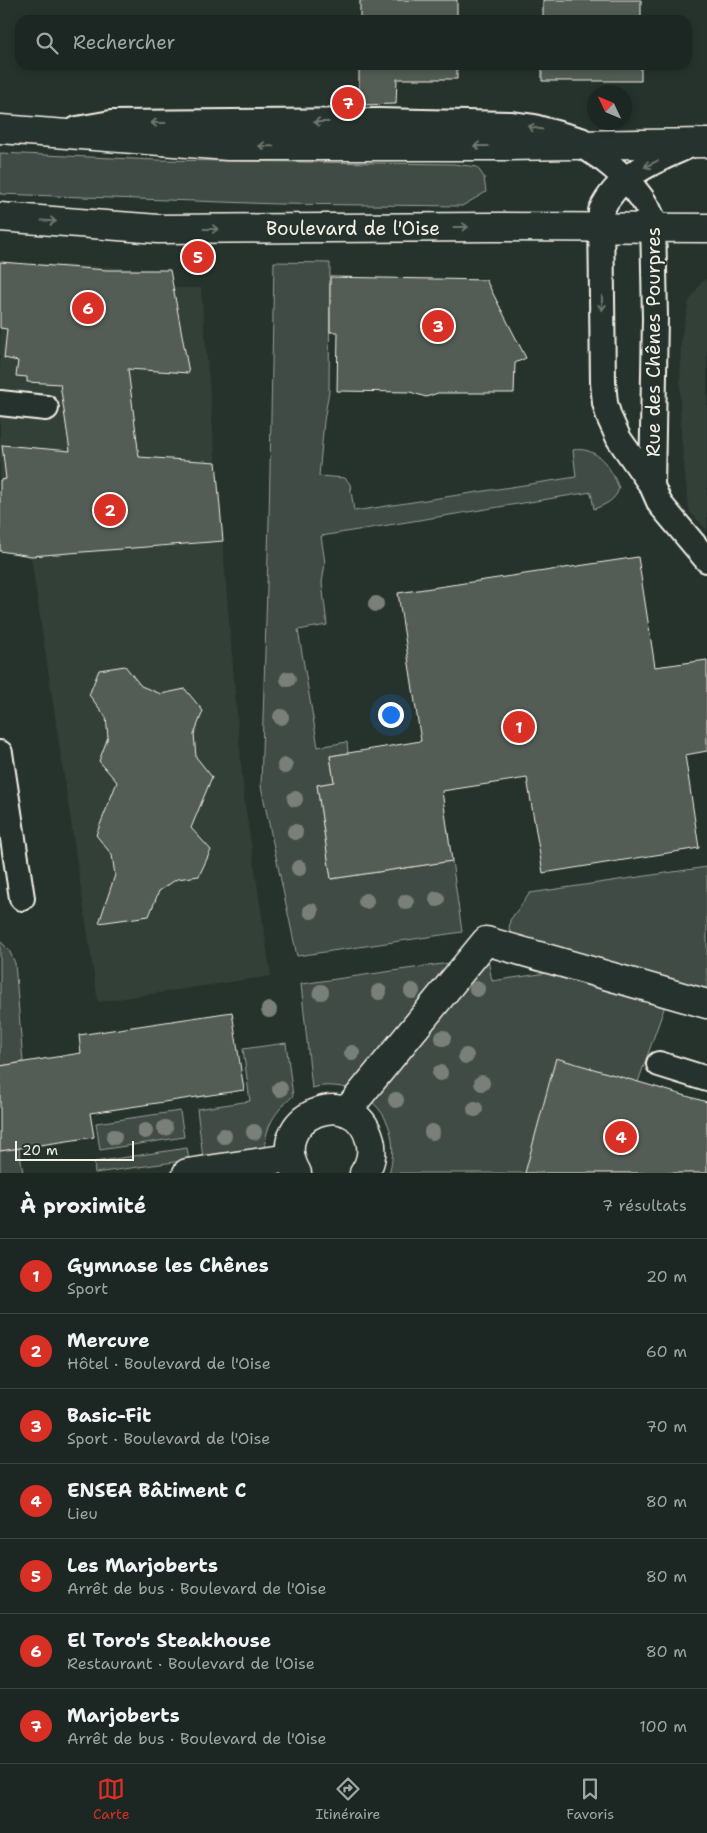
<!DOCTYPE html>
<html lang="fr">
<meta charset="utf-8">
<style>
:root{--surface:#1c2622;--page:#252e2a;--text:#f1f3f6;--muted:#a0a5a5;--line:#3a4340;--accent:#d93025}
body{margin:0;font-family:"Shantell Sans",sans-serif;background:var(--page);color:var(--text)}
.compass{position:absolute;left:587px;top:85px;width:45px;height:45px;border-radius:50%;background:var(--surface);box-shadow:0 2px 8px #0003;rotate:314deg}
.scale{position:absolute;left:15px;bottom:12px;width:119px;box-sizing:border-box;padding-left:5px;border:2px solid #f4f1e8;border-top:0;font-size:14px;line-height:18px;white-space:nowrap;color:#f4f1e8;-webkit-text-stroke:4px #26332d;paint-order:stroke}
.you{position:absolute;left:390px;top:714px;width:18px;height:18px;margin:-12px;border:4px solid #fff;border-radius:50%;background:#1a73e8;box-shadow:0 0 0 8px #1a73e833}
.badge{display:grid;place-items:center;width:32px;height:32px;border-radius:50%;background:var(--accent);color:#fff;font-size:16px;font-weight:700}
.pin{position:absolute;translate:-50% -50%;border:2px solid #fff;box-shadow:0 1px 5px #0006}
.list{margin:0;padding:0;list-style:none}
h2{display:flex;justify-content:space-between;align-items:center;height:65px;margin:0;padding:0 20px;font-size:21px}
h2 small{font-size:16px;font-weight:400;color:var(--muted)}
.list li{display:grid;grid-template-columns:32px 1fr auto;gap:15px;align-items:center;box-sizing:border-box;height:75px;padding:0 20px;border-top:1px solid var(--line)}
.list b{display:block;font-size:19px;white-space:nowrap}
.list p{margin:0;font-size:16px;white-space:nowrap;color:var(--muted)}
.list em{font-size:16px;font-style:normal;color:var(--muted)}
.icon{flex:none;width:28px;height:28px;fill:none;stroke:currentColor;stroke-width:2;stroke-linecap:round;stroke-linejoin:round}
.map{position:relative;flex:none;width:707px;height:1173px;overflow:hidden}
.search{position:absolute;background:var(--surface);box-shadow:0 2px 8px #0003;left:15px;right:15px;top:15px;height:55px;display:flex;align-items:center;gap:12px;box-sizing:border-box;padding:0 18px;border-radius:15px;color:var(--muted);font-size:19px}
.sheet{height:590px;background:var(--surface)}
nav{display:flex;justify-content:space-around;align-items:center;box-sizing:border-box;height:70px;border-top:1px solid var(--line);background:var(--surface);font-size:14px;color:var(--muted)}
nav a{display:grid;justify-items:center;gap:2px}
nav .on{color:var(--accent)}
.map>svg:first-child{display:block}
.built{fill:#333f39}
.green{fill:#414b45;stroke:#9a9e96}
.building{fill:#525c55;stroke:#f4f1e8}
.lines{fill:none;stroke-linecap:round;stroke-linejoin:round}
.service-casing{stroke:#f4f1e8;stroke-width:28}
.pedestrian-casing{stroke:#f4f1e8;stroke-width:31}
.secondary-casing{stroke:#f4f1e8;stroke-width:31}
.service{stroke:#26332d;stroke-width:24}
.pedestrian{stroke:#26332d;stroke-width:28}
.secondary{stroke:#26332d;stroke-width:28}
.tree{fill:#7a8079}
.oneway{stroke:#6e766e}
.labels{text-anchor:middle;stroke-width:4;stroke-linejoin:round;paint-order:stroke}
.street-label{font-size:19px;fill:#f4f1e8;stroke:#26332d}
</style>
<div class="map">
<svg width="707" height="1173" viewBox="0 0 707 1173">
<rect width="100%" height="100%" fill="#26332d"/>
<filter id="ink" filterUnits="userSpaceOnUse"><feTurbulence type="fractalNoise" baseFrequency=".02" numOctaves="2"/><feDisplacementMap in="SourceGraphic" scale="10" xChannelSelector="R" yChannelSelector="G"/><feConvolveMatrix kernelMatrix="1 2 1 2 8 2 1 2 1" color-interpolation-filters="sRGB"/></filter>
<g filter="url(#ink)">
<path class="built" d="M0 262 170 270 173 288H201L244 797 271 976 98 1002 31 557 0 551Z
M707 278V530L690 512 688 504 681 434 680 401 681 338 689 302 700 284Z"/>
<path class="green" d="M0 153 156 160 454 164 477 167 484 177 486 192 462 206 278 204 0 194Z
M274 262 330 263 329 391 324 421 319 476 345 478 350 484 354 511 576 477 573 450C598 446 611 468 619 488 616 500 605 505 594 509L591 492 321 536 325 563 322 583 327 625 298 630 318 747 347 742 348 753 330 756 334 782 317 785 331 879 452 861 462 932 297 956 261 786 269 521Z
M707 867V989L513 935 509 930 510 920 530 893Z
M0 941 9 950 15 963 23 1062 0 1066Z
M488 960 492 981 561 971 666 1003 638 1082 525 1173H389C397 1148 392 1119 372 1102Z
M456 962 352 1089C338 1086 326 1084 312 1088L301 984Z
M286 1043 293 1096C274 1113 267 1124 264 1149L203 1158 197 1109 250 1101 243 1049Z
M180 1111 184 1137 100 1150 96 1123Z
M19 1148 23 1173H0V1151Z
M187 1148 189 1160 95 1173 94 1162Z"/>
<path class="building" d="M360 0H457V20H360Z
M543 0H641V20H543Z
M359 65H457V79H397L396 104 359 105Z
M542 65H641V81H542Z
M0 262 107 270H170L189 373 128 369 139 457 216 462 223 541 31 556 0 551V480L6 479 2 445 70 451 60 384 27 382V377L16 376 18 361 4 358 7 329 0 328Z
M330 277 486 280 526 358 515 363 514 393H438L426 397 410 392 337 391 338 332H330Z
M638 557 655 667 707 660V751L685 755 699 848 543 873 527 778 442 791 452 861 331 879 317 785 334 782 330 756 421 741 398 593Z
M125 666 141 686 161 694 185 689 203 711 194 734 196 757 212 777 191 828 211 850 199 876 177 879 159 891 149 916 99 923 115 875 112 855 96 835 117 782 99 761 108 737 106 717 89 695 99 670Z
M232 1012 244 1090 90 1113 94 1137 0 1151V1066L81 1053 79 1035Z
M556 1058 707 1102V1173H525Z"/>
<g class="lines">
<g class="service-casing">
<path id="service" d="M77 129 111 123 379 121 510 124 534 127 581 140
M693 144C658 160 618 173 601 211L603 382 605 403 609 417 619 439 652 486 660 504 707 560
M581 146C608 159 642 190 653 219L655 318 652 486
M0 403 46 408
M0 753 22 898
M659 1064 707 1079"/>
</g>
<g class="pedestrian-casing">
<path id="pedestrian" d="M346 1112 486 941 707 1004
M187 1173 290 1158
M297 1173C264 1117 354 1080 370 1140 373 1151 371 1164 364 1173"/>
</g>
<g class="secondary-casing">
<path id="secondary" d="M0 129 228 146H506L707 143
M0 217 158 229 489 227 707 228"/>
</g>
<use href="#service" class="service"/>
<use href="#pedestrian" class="pedestrian"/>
<use href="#secondary" class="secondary"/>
</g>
<g class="tree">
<circle cx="376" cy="604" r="8"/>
<circle cx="288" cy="679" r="8"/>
<circle cx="281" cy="717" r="8"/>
<circle cx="285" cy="766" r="8"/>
<circle cx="295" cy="799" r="8"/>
<circle cx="295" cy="832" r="8"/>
<circle cx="299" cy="868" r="8"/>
<circle cx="437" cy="899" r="8"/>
<circle cx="366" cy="901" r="8"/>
<circle cx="406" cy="902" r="8"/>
<circle cx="311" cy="911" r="8"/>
<circle cx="477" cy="989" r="8"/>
<circle cx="412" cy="991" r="8"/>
<circle cx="321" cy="992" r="8"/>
<circle cx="379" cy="992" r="8"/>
<circle cx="269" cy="1010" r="8"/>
<circle cx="443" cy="1038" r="8"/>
<circle cx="352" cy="1053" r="8"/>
<circle cx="466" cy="1056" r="8"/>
<circle cx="440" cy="1073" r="8"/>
<circle cx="482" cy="1083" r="8"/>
<circle cx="280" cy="1089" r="8"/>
<circle cx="396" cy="1100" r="8"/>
<circle cx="475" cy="1109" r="8"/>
<circle cx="165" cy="1128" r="8"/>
<circle cx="145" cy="1131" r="8"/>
<circle cx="254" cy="1132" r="8"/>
<circle cx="432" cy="1132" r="8"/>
<circle cx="224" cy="1136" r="8"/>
<circle cx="114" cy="1137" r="8"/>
</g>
<defs><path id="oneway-shaft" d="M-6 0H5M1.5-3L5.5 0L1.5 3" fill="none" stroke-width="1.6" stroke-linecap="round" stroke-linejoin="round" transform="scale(1.25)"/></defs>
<g class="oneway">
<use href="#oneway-shaft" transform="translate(321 122) rotate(180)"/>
<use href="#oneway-shaft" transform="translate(158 123) rotate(180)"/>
<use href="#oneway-shaft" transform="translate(535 128) rotate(-168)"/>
<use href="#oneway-shaft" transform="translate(266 146) rotate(-179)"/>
<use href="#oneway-shaft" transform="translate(481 146) rotate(180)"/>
<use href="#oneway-shaft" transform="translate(651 164) rotate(154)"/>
<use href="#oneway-shaft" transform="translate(49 221) rotate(4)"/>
<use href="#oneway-shaft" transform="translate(461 227)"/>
<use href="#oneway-shaft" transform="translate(211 229)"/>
<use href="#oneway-shaft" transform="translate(602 303) rotate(89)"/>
</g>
</g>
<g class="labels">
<g class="street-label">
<text x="353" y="235">Boulevard de l'Oise</text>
<text transform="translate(653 342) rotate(-90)" y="7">Rue des Chênes Pourpres</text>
</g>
</g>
</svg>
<svg class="compass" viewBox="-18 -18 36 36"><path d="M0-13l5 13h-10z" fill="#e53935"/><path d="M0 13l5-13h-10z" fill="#a0a5a5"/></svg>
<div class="scale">20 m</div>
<div class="you"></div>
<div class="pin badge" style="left:519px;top:727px">1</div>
<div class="pin badge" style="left:110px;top:510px">2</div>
<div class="pin badge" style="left:438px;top:326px">3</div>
<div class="pin badge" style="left:621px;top:1137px">4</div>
<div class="pin badge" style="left:198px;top:257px">5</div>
<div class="pin badge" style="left:88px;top:308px">6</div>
<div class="pin badge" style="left:348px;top:103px">7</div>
<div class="search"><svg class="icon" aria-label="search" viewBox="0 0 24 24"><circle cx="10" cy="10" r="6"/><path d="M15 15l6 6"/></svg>Rechercher</div>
</div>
<section class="sheet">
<h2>À proximité<small>7 résultats</small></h2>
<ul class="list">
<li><span class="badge">1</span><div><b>Gymnase les Chênes</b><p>Sport</p></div><em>20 m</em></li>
<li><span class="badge">2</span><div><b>Mercure</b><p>Hôtel · Boulevard de l'Oise</p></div><em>60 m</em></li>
<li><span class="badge">3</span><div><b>Basic-Fit</b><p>Sport · Boulevard de l'Oise</p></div><em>70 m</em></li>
<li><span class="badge">4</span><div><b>ENSEA Bâtiment C</b><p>Lieu</p></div><em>80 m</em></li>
<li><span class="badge">5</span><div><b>Les Marjoberts</b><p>Arrêt de bus · Boulevard de l'Oise</p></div><em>80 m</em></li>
<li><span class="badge">6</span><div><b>El Toro's Steakhouse</b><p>Restaurant · Boulevard de l'Oise</p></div><em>80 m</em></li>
<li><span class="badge">7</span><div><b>Marjoberts</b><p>Arrêt de bus · Boulevard de l'Oise</p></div><em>100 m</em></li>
</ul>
</section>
<nav>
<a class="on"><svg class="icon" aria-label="map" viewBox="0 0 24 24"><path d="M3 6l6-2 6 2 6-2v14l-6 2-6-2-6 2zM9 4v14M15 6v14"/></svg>Carte</a>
<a><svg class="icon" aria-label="directions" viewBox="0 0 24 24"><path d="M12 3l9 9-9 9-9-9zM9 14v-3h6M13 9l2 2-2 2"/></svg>Itinéraire</a>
<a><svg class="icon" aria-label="saved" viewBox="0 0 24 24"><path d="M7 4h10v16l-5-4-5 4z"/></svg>Favoris</a>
</nav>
